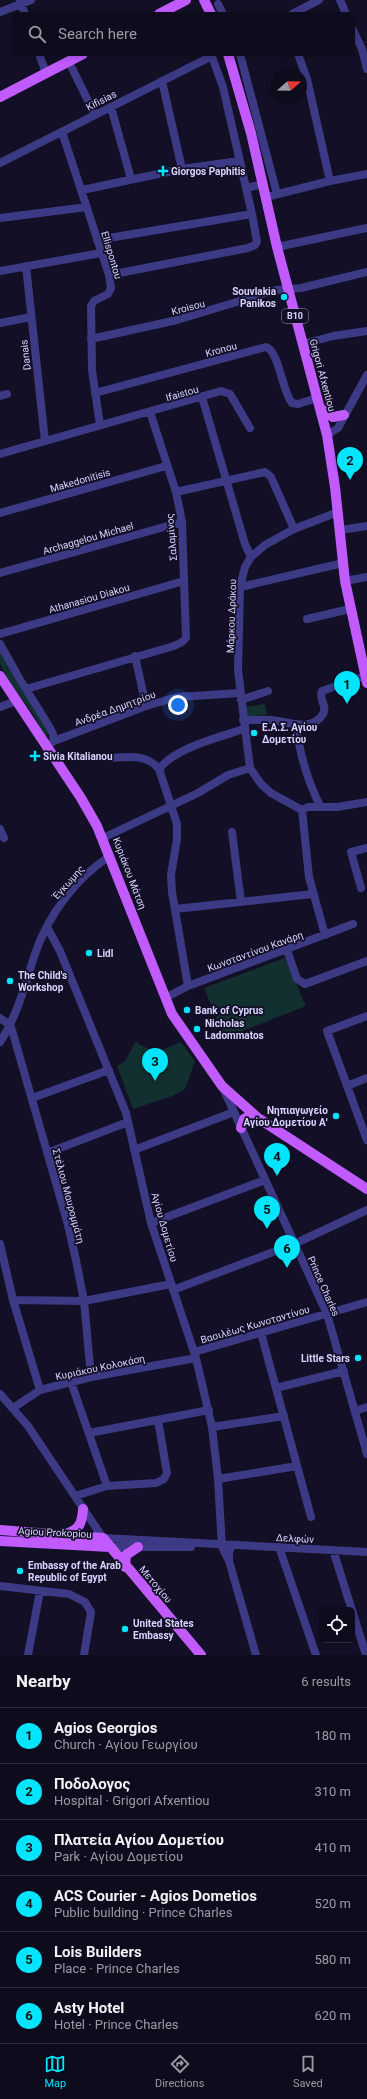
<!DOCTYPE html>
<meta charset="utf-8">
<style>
:root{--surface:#0e0b1c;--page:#1c1929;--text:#f1f3f6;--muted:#9b9ba3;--line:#2e2b3b;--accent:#00e5ff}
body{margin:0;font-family:Roboto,sans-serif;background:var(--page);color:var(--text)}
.controls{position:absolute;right:12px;bottom:12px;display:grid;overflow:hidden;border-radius:6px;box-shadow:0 2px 6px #0003}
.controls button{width:36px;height:36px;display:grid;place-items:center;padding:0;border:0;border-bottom:1px solid var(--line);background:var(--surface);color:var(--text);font:20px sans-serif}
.compass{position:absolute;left:271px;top:68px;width:36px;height:36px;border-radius:50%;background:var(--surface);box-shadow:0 2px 6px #0003;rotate:70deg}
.you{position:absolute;left:178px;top:705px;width:14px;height:14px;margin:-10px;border:3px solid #fff;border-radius:50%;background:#1a73e8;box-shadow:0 0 0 6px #1a73e833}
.badge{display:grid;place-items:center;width:26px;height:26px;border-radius:50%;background:var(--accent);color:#111;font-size:13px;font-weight:700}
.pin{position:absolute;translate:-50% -33px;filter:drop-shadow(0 1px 2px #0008)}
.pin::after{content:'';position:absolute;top:21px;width:14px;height:12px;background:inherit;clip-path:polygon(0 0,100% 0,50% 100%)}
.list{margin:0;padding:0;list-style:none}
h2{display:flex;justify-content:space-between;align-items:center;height:52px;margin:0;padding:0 16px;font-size:17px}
h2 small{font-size:13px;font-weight:400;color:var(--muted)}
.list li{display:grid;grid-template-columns:26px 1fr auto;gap:12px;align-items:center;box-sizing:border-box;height:56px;padding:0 16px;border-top:1px solid var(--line)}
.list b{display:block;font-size:15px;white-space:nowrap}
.list p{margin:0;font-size:13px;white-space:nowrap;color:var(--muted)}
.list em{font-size:13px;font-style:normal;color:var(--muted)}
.icon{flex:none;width:22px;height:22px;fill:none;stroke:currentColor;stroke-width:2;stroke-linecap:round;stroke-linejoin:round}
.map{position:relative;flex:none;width:367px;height:1655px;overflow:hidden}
.search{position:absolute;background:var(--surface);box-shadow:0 2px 6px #0003;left:12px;right:12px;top:12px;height:44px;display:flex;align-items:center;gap:10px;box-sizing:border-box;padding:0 14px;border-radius:6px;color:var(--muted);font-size:15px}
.sheet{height:388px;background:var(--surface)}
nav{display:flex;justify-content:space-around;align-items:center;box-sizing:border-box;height:56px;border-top:1px solid var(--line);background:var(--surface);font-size:11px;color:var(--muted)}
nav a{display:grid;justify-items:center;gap:2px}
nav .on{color:var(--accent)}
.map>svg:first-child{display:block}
.green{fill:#12302f}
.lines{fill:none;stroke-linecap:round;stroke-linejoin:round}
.minor{stroke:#3d3a85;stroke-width:8}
.major{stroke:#c25bff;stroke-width:10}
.poi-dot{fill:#00e5ff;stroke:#130f26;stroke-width:1.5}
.labels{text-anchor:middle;stroke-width:3.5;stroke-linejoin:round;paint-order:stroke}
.shield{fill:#130f26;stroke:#9e99be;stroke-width:1}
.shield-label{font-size:9px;font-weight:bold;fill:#d9d4ff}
.street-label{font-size:10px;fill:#d9d4ff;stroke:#130f26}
.poi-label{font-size:10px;font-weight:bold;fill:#d9d4ff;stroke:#130f26;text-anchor:start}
</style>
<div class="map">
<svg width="367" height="1655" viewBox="0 0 367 1655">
<rect width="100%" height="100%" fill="#130f26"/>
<path class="green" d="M0 651 14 678 49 731 46 738 34 715 7 679 0 664Z
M265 704 267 715 245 717 244 707Z
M285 958 306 1006 227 1037 222 1031 204 988Z
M136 1041 138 1044 157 1052 181 1042 195 1061 185 1089 172 1096 133 1109 117 1066 125 1061Z"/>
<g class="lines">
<path class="minor" d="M340 0 346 14
M20 1 25 14
M218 4 223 14
M0 12 31 0
M292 14 319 0
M353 30 362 49 367 69
M39 54 46 73
M240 54 277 194
M298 54 307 79 330 181
M69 62 95 115
M162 81 182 169
M111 107 131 179
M62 132 109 275 111 288 108 294 94 301 91 306 92 370 100 425
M0 163 212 56
M246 188 263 184
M82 190 182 169 239 161
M266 197 330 181 367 174
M0 218 87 207
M97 240 252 214
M277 247 367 228
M26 266 45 441
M0 271 101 253
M109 275 248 248 255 245 257 242 252 214 223 87 211 54
M0 323 31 317
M91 339 177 320 276 290 301 288 367 272
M303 344 333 336 367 331
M95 393 266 347C279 351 282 391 292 403L298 404 317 398
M0 396 7 394
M202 397 245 544 251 557
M327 435 338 428 367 375
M0 454 221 391 230 394 250 428
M176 492 265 472 271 477 294 529
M0 513 166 466
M340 530 367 526
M0 573 182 522
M345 581 367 577
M240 587 343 563
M307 619 350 609
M0 634 184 581
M0 644 19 678 49 726 53 734 54 741
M135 656 146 706
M26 689 174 646 182 642 186 638 182 522 176 492 150 412
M241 700 268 691
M0 707 16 701
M243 720C252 720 262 720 271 720 286 721 312 733 323 714 328 706 318 699 322 691L365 676
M297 726C299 755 308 781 320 806
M46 746 54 741 146 706 177 697 240 693
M110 758C127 757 146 753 159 769L177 824V839L171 875 172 892 188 986
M159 769C175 748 219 737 244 729
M302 810 271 793 261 784 250 768 238 670 240 587 245 567 251 557 265 545 294 529 338 512
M302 810 309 877 325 935
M302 810 308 807H337L367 802
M0 829 4 838
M232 832 241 902
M103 838 198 793 228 775 250 768
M361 888 351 852 367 848
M175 909 313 894
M47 927 60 951 126 1113 151 1223 196 1358 212 1427 218 1479 222 1547 229 1561
M287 950 297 979 305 984 367 961
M165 998 188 986 353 924
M367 1016 327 1031 367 1140
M0 1018 10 1025 12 1030 68 1225 76 1260 84 1301 91 1377
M0 1042C18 1015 25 984 35 954 48 915 76 878 110 856
M347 1086 367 1078
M223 1088 327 1314 367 1454
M32 1098 109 1070
M134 1150 234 1112
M47 1153 128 1122
M151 1223 265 1180
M0 1244 13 1300 40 1390
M173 1290 294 1244 367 1210
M13 1300 84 1301 171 1284
M261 1333 311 1517
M194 1352 367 1302
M71 1382 107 1486
M276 1388 344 1371
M0 1394 28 1426 103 1538 367 1552
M13 1408 40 1390 91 1377 196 1358
M355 1411 367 1407
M212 1427 284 1416
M89 1433 209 1410
M218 1479 297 1466
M75 1496 107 1486 156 1483 164 1479 167 1473 158 1420
M232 1545 229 1552V1561L256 1655
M110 1547H191
M279 1547 316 1655
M333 1550 366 1655
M0 1586 69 1594 85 1602 91 1612 84 1655
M28 1655 40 1591"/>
<path class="major" d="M204 0 211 14
M159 14 186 0
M228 54 251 133 277 247 327 435 335 487 345 581 367 683
M0 97 83 54
M321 409 333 417 344 415
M0 676 81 798 97 826 172 1014 222 1086 258 1118 367 1189
M241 1128 244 1119 250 1116 258 1118
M0 1530 103 1538 201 1655
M66 1534C80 1529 82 1523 83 1509
M0 1541 110 1547
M125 1567 126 1555 138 1547"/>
</g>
<g class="poi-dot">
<path d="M161 165h4v4h4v4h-4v4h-4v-4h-4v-4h4z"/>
<circle cx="284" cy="297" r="4"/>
<circle cx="254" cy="733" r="4"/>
<path d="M33 750h4v4h4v4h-4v4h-4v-4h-4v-4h4z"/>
<circle cx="89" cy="953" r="4"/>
<circle cx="10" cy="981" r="4"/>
<circle cx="187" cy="1010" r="4"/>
<circle cx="197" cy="1029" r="4"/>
<circle cx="336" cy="1116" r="4"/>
<circle cx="358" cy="1358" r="4"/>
<circle cx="20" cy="1571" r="4"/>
<circle cx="125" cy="1629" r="4"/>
</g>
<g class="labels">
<rect class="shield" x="282" y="309" width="26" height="14" rx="3"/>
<g class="shield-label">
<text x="295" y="319">B10</text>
</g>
<g class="street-label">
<text transform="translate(101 100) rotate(-27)" y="4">Kifisias</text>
<text transform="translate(112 255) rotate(73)" y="4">Ellispontou</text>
<text transform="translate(188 307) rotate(-15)" y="4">Kroisou</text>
<text transform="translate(221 349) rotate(-15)" y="4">Kronou</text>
<text transform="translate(25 355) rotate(-97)" y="4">Danais</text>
<text transform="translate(323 375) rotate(75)" y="4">Grigori Afxentiou</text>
<text transform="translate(182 393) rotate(-16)" y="4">Ifaistou</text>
<text transform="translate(80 480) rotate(-16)" y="4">Makedonitisis</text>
<text transform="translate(171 537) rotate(-95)" y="4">Σαλαμίνος</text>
<text transform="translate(88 538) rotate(-16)" y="4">Archaggelou Michael</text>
<text transform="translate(89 598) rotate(-16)" y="4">Athanasiou Diakou</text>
<text transform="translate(231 616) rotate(-88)" y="4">Μάρκου Δράκου</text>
<text transform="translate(115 708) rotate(-20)" y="4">Ανδρέα Δημητρίου</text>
<text transform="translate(130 873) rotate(69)" y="4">Κυριάκου Μάτση</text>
<text transform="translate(68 882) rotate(-48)" y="4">Έγκωμης</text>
<text transform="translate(255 951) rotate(-20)" y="4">Κωνσταντίνου Κανάρη</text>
<text transform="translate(69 1196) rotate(75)" y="4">Στέλιου Μαυρομμάτη</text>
<text transform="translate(165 1227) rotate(74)" y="4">Αγίου Δομετίου</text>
<text transform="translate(324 1286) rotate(66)" y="4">Prince Charles</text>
<text transform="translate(255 1324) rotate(-16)" y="4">Βασιλέως Κωνσταντίνου</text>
<text transform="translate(100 1367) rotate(-12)" y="4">Κυριάκου Κολοκάση</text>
<text transform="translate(55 1532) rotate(3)" y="4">Agiou Prokopiou</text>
<text transform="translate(295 1538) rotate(3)" y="4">Δελφών</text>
<text transform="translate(156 1584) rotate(50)" y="4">Μετοχίου</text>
</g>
<g class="poi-label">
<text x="171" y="175">Giorgos Paphitis</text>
<text x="276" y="295" text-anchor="end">Souvlakia<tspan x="276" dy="12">Panikos</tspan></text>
<text x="262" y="731">Ε.Α.Σ. Αγίου<tspan x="262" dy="12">Δομετίου</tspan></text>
<text x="43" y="760">Sivia Kitalianou</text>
<text x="97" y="957">Lidl</text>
<text x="18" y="979">The Child's<tspan x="18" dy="12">Workshop</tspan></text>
<text x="195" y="1014">Bank of Cyprus</text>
<text x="205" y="1027">Nicholas<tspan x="205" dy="12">Ladommatos</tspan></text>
<text x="328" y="1114" text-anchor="end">Νηπιαγωγείο<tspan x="328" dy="12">Αγίου Δομετίου Αʹ</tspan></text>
<text x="350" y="1362" text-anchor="end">Little Stars</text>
<text x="28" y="1569">Embassy of the Arab<tspan x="28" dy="12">Republic of Egypt</tspan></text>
<text x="133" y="1627">United States<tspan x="133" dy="12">Embassy</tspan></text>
</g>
</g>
</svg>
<div class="controls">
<button><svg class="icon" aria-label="locate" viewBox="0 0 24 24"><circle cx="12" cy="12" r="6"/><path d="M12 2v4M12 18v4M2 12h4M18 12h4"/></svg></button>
</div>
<svg class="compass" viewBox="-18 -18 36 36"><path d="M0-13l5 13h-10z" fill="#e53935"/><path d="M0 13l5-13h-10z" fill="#9b9ba3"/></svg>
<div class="you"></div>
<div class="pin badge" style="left:347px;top:704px">1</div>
<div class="pin badge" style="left:350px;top:480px">2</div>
<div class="pin badge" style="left:155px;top:1081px">3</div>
<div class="pin badge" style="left:277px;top:1176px">4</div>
<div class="pin badge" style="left:267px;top:1229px">5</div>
<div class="pin badge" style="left:287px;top:1268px">6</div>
<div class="search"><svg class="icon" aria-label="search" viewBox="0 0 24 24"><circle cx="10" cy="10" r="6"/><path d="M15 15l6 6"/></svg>Search here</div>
</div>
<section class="sheet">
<h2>Nearby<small>6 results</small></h2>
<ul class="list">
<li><span class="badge">1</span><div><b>Agios Georgios</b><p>Church · Αγίου Γεωργίου</p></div><em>180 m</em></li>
<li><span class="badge">2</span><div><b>Ποδολογος</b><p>Hospital · Grigori Afxentiou</p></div><em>310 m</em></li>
<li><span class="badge">3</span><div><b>Πλατεία Αγίου Δομετίου</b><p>Park · Αγίου Δομετίου</p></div><em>410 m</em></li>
<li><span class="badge">4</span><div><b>ACS Courier - Agios Dometios</b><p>Public building · Prince Charles</p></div><em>520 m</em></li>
<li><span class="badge">5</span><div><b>Lois Builders</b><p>Place · Prince Charles</p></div><em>580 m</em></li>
<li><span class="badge">6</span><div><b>Asty Hotel</b><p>Hotel · Prince Charles</p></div><em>620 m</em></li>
</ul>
</section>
<nav>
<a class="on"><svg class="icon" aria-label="map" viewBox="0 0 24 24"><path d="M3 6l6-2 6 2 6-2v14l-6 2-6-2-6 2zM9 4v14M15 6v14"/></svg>Map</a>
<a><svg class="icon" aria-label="directions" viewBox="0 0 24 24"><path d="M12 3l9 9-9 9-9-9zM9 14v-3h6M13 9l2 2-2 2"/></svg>Directions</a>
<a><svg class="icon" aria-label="saved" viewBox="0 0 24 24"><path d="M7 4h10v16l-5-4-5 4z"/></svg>Saved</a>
</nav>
